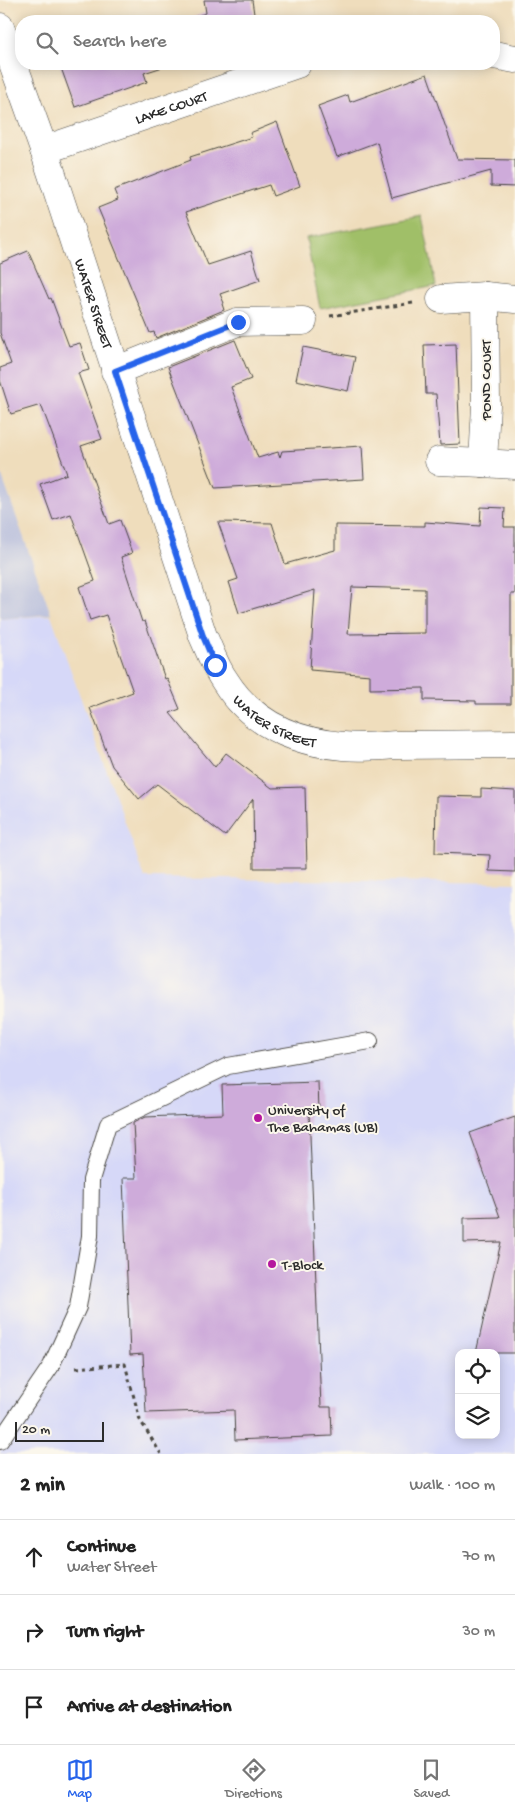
<!DOCTYPE html>
<meta charset="utf-8">
<style>
:root{--surface:#fff;--page:#f2f2f2;--text:#222;--muted:#767676;--line:#e0e0e0;--accent:#2563eb}
body{margin:0;font-family:"Gochi Hand",sans-serif;background:var(--page);color:var(--text)}
.controls{position:absolute;right:15px;bottom:15px;display:grid;overflow:hidden;border-radius:10px;box-shadow:0 2px 12px #0003}
.controls button{width:45px;height:45px;display:grid;place-items:center;padding:0;border:0;border-bottom:1px solid var(--line);background:var(--surface);color:var(--text);font:25px sans-serif}
.scale{position:absolute;left:15px;bottom:12px;width:89px;box-sizing:border-box;padding-left:5px;border:2px solid #2b2b2b;border-top:0;font-size:14px;line-height:18px;white-space:nowrap;color:#2b2b2b;-webkit-text-stroke:4px #fbf7ec;paint-order:stroke}
.stop{position:absolute;width:15px;height:15px;margin:-11px;border:4px solid #2563eb;border-radius:50%;background:#fff}
.stop.end{background:#2563eb;border-color:#fff;box-shadow:0 1px 5px #0008}
.list{margin:0;padding:0;list-style:none}
h2{display:flex;justify-content:space-between;align-items:center;height:65px;margin:0;padding:0 20px;font-size:21px}
h2 small{font-size:16px;font-weight:400;color:var(--muted)}
.list li{display:grid;grid-template-columns:32px 1fr auto;gap:15px;align-items:center;box-sizing:border-box;height:75px;padding:0 20px;border-top:1px solid var(--line)}
.list b{display:block;font-size:19px;white-space:nowrap}
.list p{margin:0;font-size:16px;white-space:nowrap;color:var(--muted)}
.list em{font-size:16px;font-style:normal;color:var(--muted)}
.icon{flex:none;width:28px;height:28px;fill:none;stroke:currentColor;stroke-width:2;stroke-linecap:round;stroke-linejoin:round}
.map{position:relative;flex:none;width:515px;height:1454px;overflow:hidden}
.search{position:absolute;background:var(--surface);box-shadow:0 2px 12px #0003;left:15px;right:15px;top:15px;height:55px;display:flex;align-items:center;gap:12px;box-sizing:border-box;padding:0 18px;border-radius:20px;color:var(--muted);font-size:19px}
.sheet{height:290px;background:var(--surface)}
nav{display:flex;justify-content:space-around;align-items:center;box-sizing:border-box;height:70px;border-top:1px solid var(--line);background:var(--surface);font-size:14px;color:var(--muted)}
nav a{display:grid;justify-items:center;gap:2px}
nav .on{color:var(--accent)}
.map>svg:first-child{display:block}
.built{fill:#d6d8f8;fill-rule:evenodd}
.industrial{fill:#bec3dd}
.green{fill:#a0bf67;stroke:#667549}
.building{fill:#ceabda;fill-rule:evenodd}
.lines{fill:none;stroke-linecap:round;stroke-linejoin:round}
.lane-casing{stroke:#484641;stroke-width:18}
.street-casing{stroke:#484641;stroke-width:29}
.path{stroke:#484641;stroke-width:3;stroke-dasharray:4 4;stroke-linecap:butt}
.lane{stroke:#fff;stroke-width:16}
.street{stroke:#fff;stroke-width:28}
.route{stroke:#2563eb;stroke-width:6}
.poi-dot{fill:#b5179e;stroke:#fbf7ec;stroke-width:2}
.labels{text-anchor:middle;stroke-width:4;stroke-linejoin:round;paint-order:stroke}
.street-label{font-size:15px;fill:#2b2b2b;stroke:#fbf7ec}
.poi-label{font-size:15px;fill:#2b2b2b;stroke:#fbf7ec;text-anchor:start}
</style>
<div class="map">
<svg width="515" height="1454" viewBox="0 0 515 1454">
<rect width="100%" height="100%" fill="#fbf7ec"/>
<filter id="ink" filterUnits="userSpaceOnUse"><feTurbulence type="fractalNoise" baseFrequency=".02" numOctaves="2"/><feDisplacementMap in="SourceGraphic" scale="10" xChannelSelector="R" yChannelSelector="G"/><feConvolveMatrix kernelMatrix="1 2 1 2 8 2 1 2 1" color-interpolation-filters="sRGB"/></filter>
<filter id="wash" filterUnits="userSpaceOnUse"><feTurbulence type="fractalNoise" baseFrequency=".0096" numOctaves="4" result="noise"/><feDisplacementMap in="SourceGraphic" scale="20" xChannelSelector="R" yChannelSelector="G"/><feGaussianBlur stdDeviation="1.12" result="paint"/><feColorMatrix in="noise" values="0 0 0 0 0 0 0 0 0 0 0 0 0 0 0 0 0 1.4 0 .05"/><feComposite in="paint" operator="in"/></filter>
<g filter="url(#wash)">
<rect width="100%" height="100%" fill="#efddbc"/>
<path class="built" d="M51 615 145 878 515 883V1454H0V619ZM459 1353H496V1435H459Z"/>
<path class="industrial" d="M0 471 51 614 0 619Z"/>
<path class="green" d="M422 216 436 286 320 308 306 238Z"/>
<g id="blocks">
<path class="building" d="M204 0H252L255 21H183L206 13Z
M63 64H172L144 73 147 82 75 107 60 65Z
M427 74 457 159 515 160V187L491 186V171L392 198 377 142 337 157 318 106 348 95 350 102Z
M277 122 300 186 273 196 269 185 186 212 208 265 251 251 260 280 220 294 224 303 222 304 224 310 156 338 154 332 150 333 98 208 118 200 114 190 191 160 190 157 252 137 250 133Z
M28 251 49 299 51 298 69 346 80 343 89 370 78 373 102 439 81 446 109 524 120 520 132 553 121 557 142 622 145 621 165 679 167 678 180 709 170 713 215 767 226 753 272 788 305 787 307 868H254L253 799 225 836 157 784 139 799 112 766 90 708 133 692 106 615 90 620 79 587 95 581 71 514 53 520 40 484 67 474 41 405 11 414 0 380V368L11 364 0 333V263Z
M235 340 251 379 231 387 258 458 278 452 280 457 282 451 362 446 364 479 215 488 168 367Z
M456 344 460 444 440 445 436 394H426L424 345Z
M303 347 355 357 348 391 296 380Z
M481 507 505 508 504 527H515V594H511V704H476V701L424 700V688L370 689V675L310 670 315 590 239 613 229 582 238 579 218 522 272 523 285 564 335 550V525L425 526V522L480 526ZM352 587 425 589V633L348 634Z
M481 789 515 791V872L489 871 490 855 435 853 436 796 481 797Z
M318 1082 319 1111H309L321 1407H331L332 1436 235 1440 234 1410 146 1413 143 1354 130 1355 123 1178H136L133 1123 145 1117 223 1114 222 1085Z
M515 1117V1353H476L501 1242 464 1243V1218L500 1217 470 1133Z"/>
</g>
</g>
<g filter="url(#ink)">
<use href="#blocks" fill-opacity="0" stroke="#484641" stroke-width="1"/>
<g class="lines">
<g class="lane-casing">
<path id="lane" d="M0 1441 51 1366 78 1307 90 1236 91 1180 108 1124 228 1066 370 1041"/>
</g>
<g class="street-casing">
<g id="street">
<path id="s1" d="M0 27 44 150 203 636C210 651 215 667 225 681 252 724 294 742 343 746 361 748 379 746 397 745 436 745 476 744 515 744"/>
<path d="M494 55 515 59"/>
<path id="s2" d="M44 150 297 64"/>
<path d="M485 296 486 405 483 463 515 465"/>
<path d="M441 299 485 296 515 299"/>
<path d="M115 371 237 322 303 321"/>
<path d="M439 461 483 463"/>
</g>
</g>
<path class="path" d="M330 316 413 303
M76 1368 125 1364 140 1420 161 1454"/>
<use href="#lane" class="lane"/>
<use href="#street" class="street"/>
</g>
</g>
<g class="lines" filter="url(#ink)">
<path class="route" d="M215 665 203 636 115 371 238 322"/>
</g>
<g class="poi-dot">
<circle cx="258" cy="1118" r="5"/>
<circle cx="272" cy="1264" r="5"/>
</g>
<g class="labels">
<g class="street-label">
<text dy="5" stroke="none"><textPath href="#s2" startOffset="134">LAKE COURT</textPath></text>
<text dy="5" stroke="none"><textPath href="#s1" startOffset="292">WATER STREET</textPath></text>
<text transform="translate(485 380) rotate(-90)" y="5">POND COURT</text>
<text dy="5" stroke="none"><textPath href="#s1" startOffset="758">WATER STREET</textPath></text>
</g>
<g class="poi-label">
<text x="268" y="1114">University of<tspan x="268" dy="17">The Bahamas (UB)</tspan></text>
<text x="282" y="1269">T-Block</text>
</g>
</g>
</svg>
<div class="controls">
<button><svg class="icon" aria-label="locate" viewBox="0 0 24 24"><circle cx="12" cy="12" r="6"/><path d="M12 2v4M12 18v4M2 12h4M18 12h4"/></svg></button>
<button><svg class="icon" aria-label="layers" viewBox="0 0 24 24"><path d="M12 4l9 5-9 5-9-5zM3 14l9 5 9-5"/></svg></button>
</div>
<div class="scale">20 m</div>
<div class="stop" style="left:215px;top:665px"></div>
<div class="stop end" style="left:238px;top:322px"></div>
<div class="search"><svg class="icon" aria-label="search" viewBox="0 0 24 24"><circle cx="10" cy="10" r="6"/><path d="M15 15l6 6"/></svg>Search here</div>
</div>
<section class="sheet">
<h2>2 min<small>Walk · 100 m</small></h2>
<ul class="list">
<li><svg class="icon" aria-label="ahead" viewBox="0 0 24 24"><path d="M12 20V5M6 11l6-6 6 6"/></svg><div><b>Continue</b><p>Water Street</p></div><em>70 m</em></li>
<li><svg class="icon" aria-label="right" viewBox="0 0 24 24"><path d="M7 20v-9h11M14 6l5 5-5 5"/></svg><div><b>Turn right</b></div><em>30 m</em></li>
<li><svg class="icon" aria-label="arrive" viewBox="0 0 24 24"><path d="M6 21V4h12l-3 4 3 4H6"/></svg><div><b>Arrive at destination</b></div></li>
</ul>
</section>
<nav>
<a class="on"><svg class="icon" aria-label="map" viewBox="0 0 24 24"><path d="M3 6l6-2 6 2 6-2v14l-6 2-6-2-6 2zM9 4v14M15 6v14"/></svg>Map</a>
<a><svg class="icon" aria-label="directions" viewBox="0 0 24 24"><path d="M12 3l9 9-9 9-9-9zM9 14v-3h6M13 9l2 2-2 2"/></svg>Directions</a>
<a><svg class="icon" aria-label="saved" viewBox="0 0 24 24"><path d="M7 4h10v16l-5-4-5 4z"/></svg>Saved</a>
</nav>
